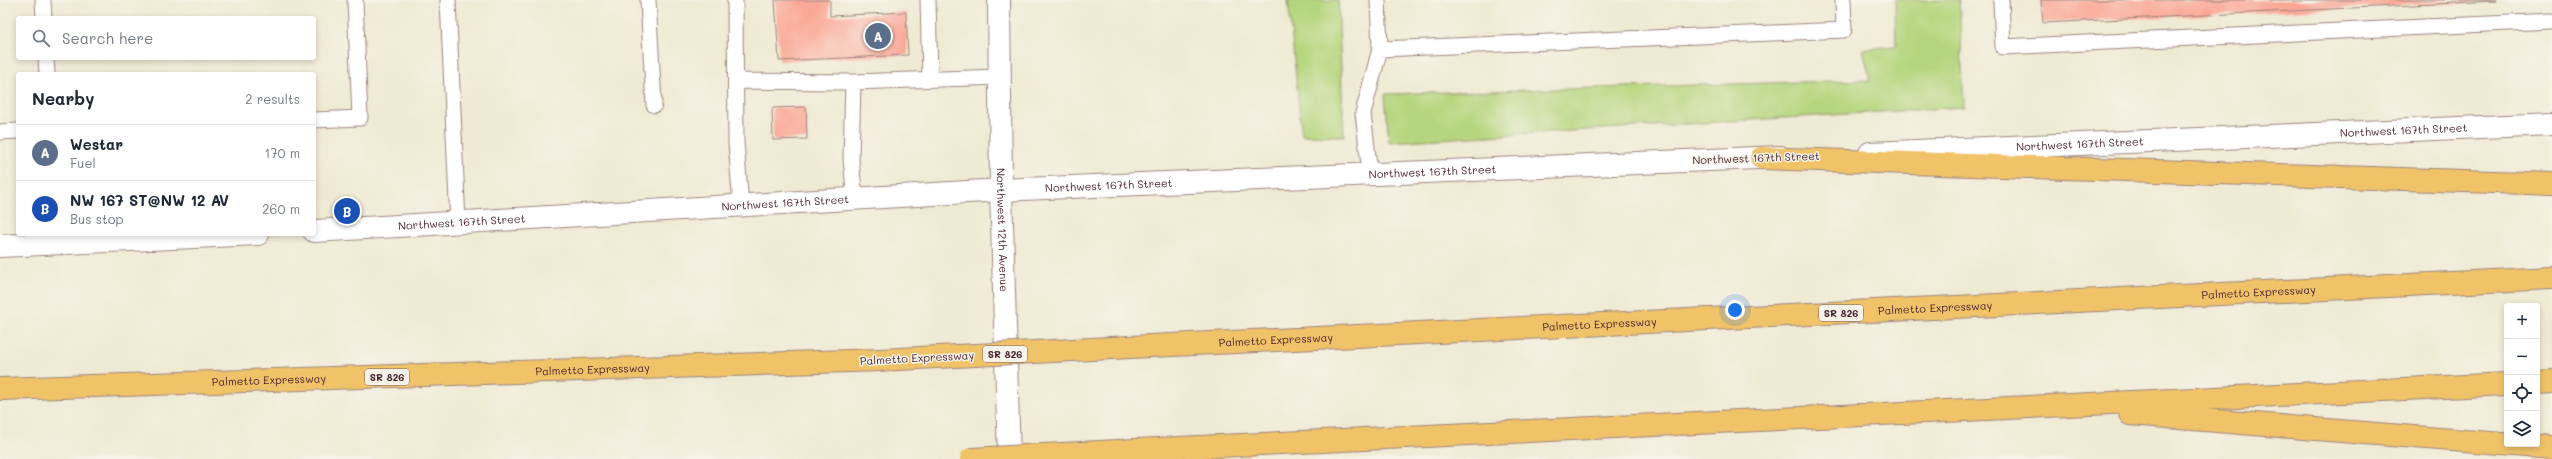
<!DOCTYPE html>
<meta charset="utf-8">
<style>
:root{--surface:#fff;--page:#f2f2f3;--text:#1f2937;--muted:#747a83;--line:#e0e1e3;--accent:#d93025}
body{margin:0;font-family:Mali,sans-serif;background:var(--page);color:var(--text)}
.controls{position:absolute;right:12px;bottom:12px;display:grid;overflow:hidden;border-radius:4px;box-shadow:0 2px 6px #0003}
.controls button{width:36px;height:36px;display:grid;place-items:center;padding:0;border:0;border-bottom:1px solid var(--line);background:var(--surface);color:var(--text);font:20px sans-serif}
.you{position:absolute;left:1735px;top:310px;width:14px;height:14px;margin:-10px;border:3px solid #fff;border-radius:50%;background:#1a73e8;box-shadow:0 0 0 6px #1a73e833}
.badge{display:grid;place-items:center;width:26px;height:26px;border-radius:50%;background:var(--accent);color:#fff;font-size:13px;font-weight:700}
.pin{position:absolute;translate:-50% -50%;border:2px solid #fff;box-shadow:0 1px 4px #0006}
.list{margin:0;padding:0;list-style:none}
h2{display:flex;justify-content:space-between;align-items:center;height:52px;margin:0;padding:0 16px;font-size:17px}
h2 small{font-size:13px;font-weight:400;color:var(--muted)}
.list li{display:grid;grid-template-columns:26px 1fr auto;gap:12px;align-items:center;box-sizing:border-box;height:56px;padding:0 16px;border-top:1px solid var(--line)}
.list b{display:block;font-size:15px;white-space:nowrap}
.list p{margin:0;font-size:13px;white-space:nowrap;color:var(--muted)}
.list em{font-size:13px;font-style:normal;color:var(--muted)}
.icon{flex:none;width:22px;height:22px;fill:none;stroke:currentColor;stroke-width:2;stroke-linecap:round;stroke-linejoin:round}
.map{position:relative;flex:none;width:2552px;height:459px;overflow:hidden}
.search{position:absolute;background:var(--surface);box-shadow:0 2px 6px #0003;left:16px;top:16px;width:300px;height:44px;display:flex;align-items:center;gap:10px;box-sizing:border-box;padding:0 14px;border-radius:4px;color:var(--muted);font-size:15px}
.panel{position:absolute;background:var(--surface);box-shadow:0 2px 6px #0003;left:16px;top:72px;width:300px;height:164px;border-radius:4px}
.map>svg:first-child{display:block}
.green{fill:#b5d67e;stroke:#807a54}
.building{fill:#faa796}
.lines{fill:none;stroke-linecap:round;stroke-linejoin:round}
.service-casing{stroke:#9c847f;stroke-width:17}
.tertiary-casing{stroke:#9c847f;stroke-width:24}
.motorway-casing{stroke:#9c847f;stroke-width:24}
.service{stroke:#fff;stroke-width:15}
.tertiary{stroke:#fff;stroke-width:22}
.motorway{stroke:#f0c369;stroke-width:22}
.motorway-bridge-casing{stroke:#9c847f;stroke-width:24;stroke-linecap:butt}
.motorway-bridge{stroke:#f0c369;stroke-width:22}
.labels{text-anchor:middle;stroke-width:3;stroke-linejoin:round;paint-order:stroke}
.shield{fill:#f7f3e8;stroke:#7e5f64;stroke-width:1}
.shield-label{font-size:10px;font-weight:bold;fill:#4a1f2b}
.street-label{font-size:11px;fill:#4a1f2b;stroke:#f7f3e8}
</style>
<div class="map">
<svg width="2552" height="459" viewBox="0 0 2552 459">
<rect width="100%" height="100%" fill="#f7f3e8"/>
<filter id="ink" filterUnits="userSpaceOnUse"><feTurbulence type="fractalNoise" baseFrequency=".025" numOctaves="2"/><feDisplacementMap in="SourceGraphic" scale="8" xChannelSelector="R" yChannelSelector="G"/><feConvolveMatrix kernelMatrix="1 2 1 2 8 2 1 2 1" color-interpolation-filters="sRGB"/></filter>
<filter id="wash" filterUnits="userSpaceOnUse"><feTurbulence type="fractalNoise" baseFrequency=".012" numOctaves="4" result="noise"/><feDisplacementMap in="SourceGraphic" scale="16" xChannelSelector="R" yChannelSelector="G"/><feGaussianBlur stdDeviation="0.9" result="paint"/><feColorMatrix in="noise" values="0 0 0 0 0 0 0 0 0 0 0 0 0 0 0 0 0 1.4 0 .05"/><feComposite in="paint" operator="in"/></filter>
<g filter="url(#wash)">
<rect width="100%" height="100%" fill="#efead3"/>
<path class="green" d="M1288 0H1338L1344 136 1302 135Z
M1895 0H1959L1964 107 1389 142 1385 94 1870 80 1863 49 1896 46Z"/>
<g id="blocks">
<path class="building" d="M775 0H830V16L906 12 908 55 779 61Z
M2041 0H2496V1L2043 23Z
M806 107 807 139 773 140 772 108Z"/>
</g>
</g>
<g filter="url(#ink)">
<use href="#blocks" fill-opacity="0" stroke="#9c847f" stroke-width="1"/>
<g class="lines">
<g class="service-casing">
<path id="service" d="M43 0 44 18
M448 0 458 224
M648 0 654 105
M735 0 736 142 741 206
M928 0 930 79
M2001 0 2003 47 2552 21
M1380 49 1844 30 1843 0
M46 58 47 74
M736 81 853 82 1000 77
M853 82 851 159 855 200
M314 120 360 118 355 0
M0 132 18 131
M1370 174 1363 113 1380 49 1378 0"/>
</g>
<g class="tertiary-casing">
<g id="tertiary">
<path id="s1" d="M999 0 1001 190 1009 459"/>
<path id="s2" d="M1870 153 2552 124"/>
<path id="s3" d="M314 231 1001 190 1780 157"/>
<path d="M0 246 258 234"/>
</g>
</g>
<g class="motorway-casing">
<g id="motorway">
<path d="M1761 158 2552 184"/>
<path id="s4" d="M1130 347 2552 278"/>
<path d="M2537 383 2552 382"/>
<path id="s5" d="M0 389 880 360"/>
<path d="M2130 414 2552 448"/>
<path d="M1136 450 2507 384"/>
</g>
</g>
<use href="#service" class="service"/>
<use href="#tertiary" class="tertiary"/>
<use href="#motorway" class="motorway"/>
<g class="motorway-bridge-casing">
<path id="motorway-bridge" d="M880 360 1130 347
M971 459 1136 450"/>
</g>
<use href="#motorway-bridge" class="motorway-bridge"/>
</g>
</g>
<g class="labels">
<g class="shield">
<rect x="1819" y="305" width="44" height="16" rx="3"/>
<rect x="983" y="346" width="44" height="16" rx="3"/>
<rect x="365" y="369" width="44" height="16" rx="3"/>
</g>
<g class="shield-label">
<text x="1841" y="317">SR 826</text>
<text x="1005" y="358">SR 826</text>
<text x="387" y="381">SR 826</text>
</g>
<g class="street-label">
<text dy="4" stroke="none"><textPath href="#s2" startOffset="534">Northwest 167th Street</textPath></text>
<text dy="4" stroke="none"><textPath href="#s2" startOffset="210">Northwest 167th Street</textPath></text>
<text transform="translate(1756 158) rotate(-2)" y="4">Northwest 167th Street</text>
<text dy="4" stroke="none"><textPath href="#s3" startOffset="1120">Northwest 167th Street</textPath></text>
<text dy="4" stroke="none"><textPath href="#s3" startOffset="796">Northwest 167th Street</textPath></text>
<text dy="4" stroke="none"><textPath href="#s3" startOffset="472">Northwest 167th Street</textPath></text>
<text dy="4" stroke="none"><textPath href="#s3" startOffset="148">Northwest 167th Street</textPath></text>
<text dy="4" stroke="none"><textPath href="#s1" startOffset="230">Northwest 12th Avenue</textPath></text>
<text dy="4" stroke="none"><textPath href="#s4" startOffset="1130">Palmetto Expressway</textPath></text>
<text dy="4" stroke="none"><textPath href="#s4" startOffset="806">Palmetto Expressway</textPath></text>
<text dy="4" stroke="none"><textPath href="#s4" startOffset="470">Palmetto Expressway</textPath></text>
<text dy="4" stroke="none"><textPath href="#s4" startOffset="146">Palmetto Expressway</textPath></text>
<text transform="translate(917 358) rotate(-3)" y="4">Palmetto Expressway</text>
<text dy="4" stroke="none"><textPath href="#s5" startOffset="593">Palmetto Expressway</textPath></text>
<text dy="4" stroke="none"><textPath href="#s5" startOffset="269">Palmetto Expressway</textPath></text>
</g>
</g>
</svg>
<div class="controls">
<button>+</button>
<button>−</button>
<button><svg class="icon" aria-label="locate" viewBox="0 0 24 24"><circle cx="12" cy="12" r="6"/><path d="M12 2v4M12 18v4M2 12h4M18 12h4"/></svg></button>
<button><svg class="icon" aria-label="layers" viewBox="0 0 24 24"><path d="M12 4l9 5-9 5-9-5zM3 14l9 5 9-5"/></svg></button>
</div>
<div class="you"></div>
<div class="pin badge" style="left:878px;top:36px;background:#5c6f8a">A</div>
<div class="pin badge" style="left:347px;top:211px;background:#1a4fb4">B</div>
<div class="search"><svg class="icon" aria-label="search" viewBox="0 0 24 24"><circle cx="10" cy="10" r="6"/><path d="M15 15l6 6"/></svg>Search here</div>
<section class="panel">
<h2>Nearby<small>2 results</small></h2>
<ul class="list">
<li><span class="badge" style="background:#5c6f8a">A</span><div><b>Westar</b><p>Fuel</p></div><em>170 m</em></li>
<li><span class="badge" style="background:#1a4fb4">B</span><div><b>NW 167 ST@NW 12 AV</b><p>Bus stop</p></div><em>260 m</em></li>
</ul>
</section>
</div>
